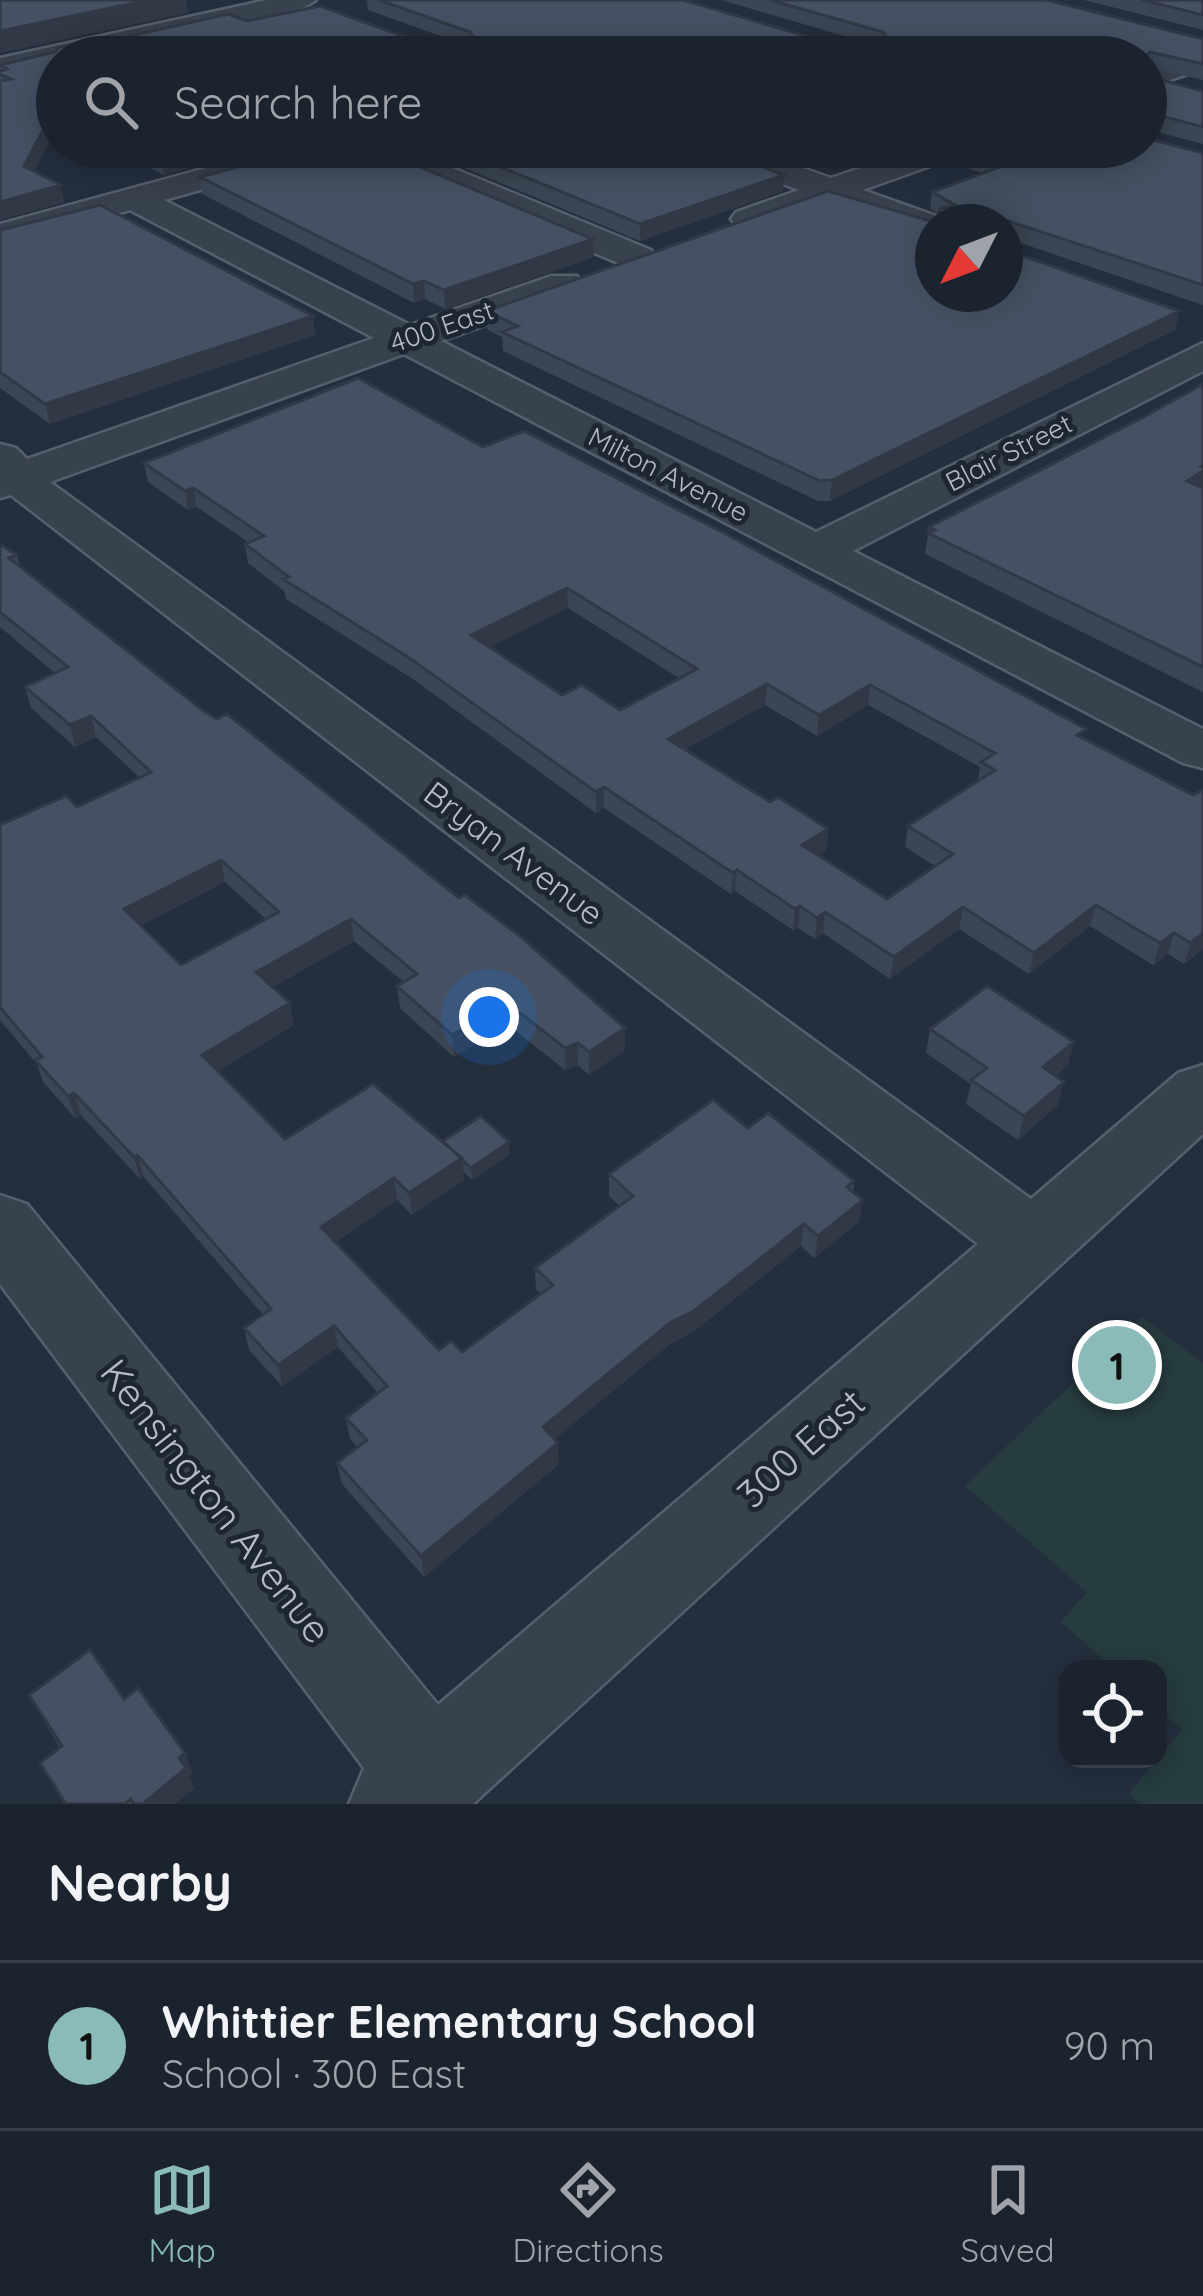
<!DOCTYPE html>
<meta charset="utf-8">
<style>
:root{--surface:#1b232e;--page:#282f3a;--text:#f1f3f6;--muted:#a0a4aa;--line:#39404a;--accent:#8bbbb9}
body{margin:0;font-family:Quicksand,sans-serif;background:var(--page);color:var(--text)}
.controls{position:absolute;right:36px;bottom:36px;display:grid;overflow:hidden;border-radius:24px;box-shadow:0 6px 30px #0003}
.controls button{width:108px;height:108px;display:grid;place-items:center;padding:0;border:0;border-bottom:3px solid var(--line);background:var(--surface);color:var(--text);font:60px sans-serif}
.compass{position:absolute;left:915px;top:204px;width:108px;height:108px;border-radius:50%;background:var(--surface);box-shadow:0 6px 30px #0003;rotate:228deg}
.you{position:absolute;left:489px;top:1017px;width:42px;height:42px;margin:-30px;border:9px solid #fff;border-radius:50%;background:#1a73e8;box-shadow:0 0 0 18px #1a73e833}
.badge{display:grid;place-items:center;width:78px;height:78px;border-radius:50%;background:var(--accent);color:#111;font-size:39px;font-weight:700}
.pin{position:absolute;translate:-50% -50%;border:6px solid #fff;box-shadow:0 3px 12px #0006}
.list{margin:0;padding:0;list-style:none}
h2{display:flex;justify-content:space-between;align-items:center;height:156px;margin:0;padding:0 48px;font-size:51px}
h2 small{font-size:39px;font-weight:400;color:var(--muted)}
.list li{display:grid;grid-template-columns:78px 1fr auto;gap:36px;align-items:center;box-sizing:border-box;height:168px;padding:0 48px;border-top:3px solid var(--line)}
.list b{display:block;font-size:45px;white-space:nowrap}
.list p{margin:0;font-size:39px;white-space:nowrap;color:var(--muted)}
.list em{font-size:39px;font-style:normal;color:var(--muted)}
.icon{flex:none;width:66px;height:66px;fill:none;stroke:currentColor;stroke-width:2;stroke-linecap:round;stroke-linejoin:round}
.map{position:relative;flex:none;width:1203px;height:1804px;overflow:hidden}
.search{position:absolute;background:var(--surface);box-shadow:0 6px 30px #0003;left:36px;right:36px;top:36px;height:132px;display:flex;align-items:center;gap:30px;box-sizing:border-box;padding:0 42px;border-radius:66px;color:var(--muted);font-size:45px}
.sheet{height:324px;background:var(--surface)}
nav{display:flex;justify-content:space-around;align-items:center;box-sizing:border-box;height:168px;border-top:3px solid var(--line);background:var(--surface);font-size:33px;color:var(--muted)}
nav a{display:grid;justify-items:center;gap:6px}
nav .on{color:var(--accent)}
.map>svg:first-child{display:block}
.green{fill:#263c3f}
.lines{fill:none;stroke-linecap:round;stroke-linejoin:round}
.minor-casing{stroke:#565f6c;stroke-width:5}
.minor{fill:#38414e;fill-rule:evenodd}
.wall{fill:#3b4654;fill-rule:evenodd}
.shaded-wall{fill:#303945}
.building{fill:#455162;stroke:#303945;stroke-width:3;fill-rule:evenodd}
.labels{text-anchor:middle;stroke-width:10;stroke-linejoin:round;paint-order:stroke}
.far-street-label{font-size:27px;fill:#b4bcc9;stroke:#1d2633}
.street-label{font-size:33px;fill:#b4bcc9;stroke:#1d2633}
.near-street-label{font-size:39px;fill:#b4bcc9;stroke:#1d2633}
</style>
<div class="map">
<svg width="1203" height="1804" viewBox="0 0 1203 1804">
<rect width="100%" height="100%" fill="#242f3e"/>
<path class="green" d="M1142 1317 1203 1363V1804H1139L1128 1794 1182 1730 1158 1709V1669H1114L1061 1622 1087 1592 965 1486Z"/>
<g class="lines">
<g class="minor-casing">
<path id="minor" d="M267 0H316L303 8 83 57H57V63L0 76V58Z
M1203 51V69L1146 88V69Z
M284 147H336L331 154 164 200 410 325 551 276H577L583 284 577 292 441 341 816 532 1203 343V371L853 551 1203 729V768L1183 763 404 354 50 482 1031 1199 1178 1073 1203 1065V1134L473 1804H349L364 1768 0 1284V1195L27 1204 438 1705 978 1244 11 495 0 498V444L16 448 27 459 374 338 130 210 0 246V224Z
M358 147H402L651 250 656 258 651 266H625L363 154Z
M695 147H742L831 178 922 147H969L964 154 863 190 945 219 948 222H933V237L831 201 760 226H736L731 219 736 212 799 190 700 154Z"/>
</g>
<use href="#minor" class="minor"/>
</g>
<path class="wall" d="M367 0H683L840 46 872 44 721 0H1046L1203 39V80L1147 67 57 57V125L34 171 64 202 0 220V65L81 47 247 21 430 46 463 44 368 10Z
M1084 0H1203V30Z
M1146 76 1203 91V144L1146 129Z
M107 147H267L164 175Z
M414 147H707L784 175 783 191 640 241Z
M954 147 1203 153V305L1006 238V250L1179 311 1175 330 830 501H818L503 351 502 337 487 329 486 311 933 294 939 214 930 209 932 192 982 173 952 163Z
M200 177 594 257 445 309 425 299 414 303 202 194Z
M0 230 313 316 315 335 50 424 0 388Z
M1203 384V692L925 554 929 527 1140 419Z
M483 447 1084 738 1193 795 1203 790V949L1184 964 1168 954 1153 965 1090 926 1029 974 959 929 890 979 823 933 815 939 798 928 793 930 735 891 731 894 604 808 596 813 413 679 286 599 284 591 248 563 245 544 248 542 197 507 188 510 148 482 144 463ZM568 608 679 678 620 710 562 695 489 647ZM765 705 817 736 868 705 980 767 978 781 908 826 905 847 935 866 887 899 818 855 826 850 828 829 770 802 685 749Z
M0 544 17 555 20 567 205 712 459 898 625 1028V1050L589 1075 578 1065 565 1070 507 1024 454 1057 400 1008 397 986 404 982 354 941 273 987 294 1025 218 1071 285 1139 443 1142 510 1154 472 1180 463 1171 464 1180 412 1215 397 1200 336 1242 439 1350 462 1352 541 1294 536 1289 535 1268 620 1206 609 1196V1174L748 1128 854 1181 853 1192 859 1222 814 1258 801 1246 693 1332 670 1344 554 1439 559 1464 424 1577 342 1484 337 1463 357 1447 350 1439 346 1418 378 1393 338 1347 282 1386 249 1350 244 1328 263 1315 144 1177 140 1179 81 1115 75 1118 43 1082 37 1064 0 1020V825L77 807 139 777 96 737 75 747 31 708 25 687 55 673 0 627ZM225 882 266 919 181 965 141 925Z
M930 1029 1074 1042 1068 1065 1056 1076 1058 1105 1018 1140 966 1104 971 1084 926 1053Z
M29 1695 124 1699 193 1773 189 1776 194 1788 175 1804H64L40 1763 60 1748Z"/>
<path class="shaded-wall" d="M149 0H186L188 13 0 53V31Z
M55 107 57 125 28 183 24 166Z
M204 147H267L164 175 161 158Z
M784 175 783 191 640 241V224Z
M61 185 64 202 0 220V202Z
M593 239 594 257 445 309 444 290Z
M424 281 425 299 414 303 413 284Z
M1179 311 1175 330 830 501 832 480Z
M313 316 315 335 50 424 45 404Z
M1203 465V485L1202 488 1187 481Z
M193 488 197 507 188 510 185 491Z
M567 588 568 608 472 655 471 635Z
M767 684 765 705 668 759V739Z
M870 685 868 705 817 736 819 715Z
M91 716 96 737 75 747 70 725Z
M604 787V808L596 813V792Z
M828 829 826 850 800 866 802 845Z
M221 860 225 882 130 931 124 909Z
M737 870 735 891 731 894 733 873Z
M1096 905 1090 926 1029 974 1034 953Z
M800 906 798 928 793 930 795 909Z
M963 907 959 929 890 979 894 957Z
M825 912 823 933 815 939 817 918Z
M351 919 354 941 261 994 256 972Z
M1174 933 1168 954 1153 965 1160 943Z
M1203 933V949L1184 964 1191 943Z
M506 1002 507 1024 454 1057 452 1035Z
M290 1003 294 1025 207 1077 202 1055Z
M625 1028V1050L589 1075V1052Z
M1074 1042 1068 1065 1037 1091 1043 1067Z
M578 1043V1065L565 1070V1048Z
M1064 1082 1058 1105 1018 1140 1024 1116Z
M74 1093 81 1115 75 1118 68 1096Z
M509 1142 510 1154 472 1180 471 1168Z
M137 1155 144 1177 140 1179 134 1157Z
M462 1158 464 1180 412 1215 409 1193Z
M394 1178 397 1200 325 1249 321 1227Z
M863 1200 859 1222 814 1258 818 1236Z
M804 1224 801 1246 693 1332 670 1344 544 1448 543 1427 671 1322Z
M334 1326 338 1347 282 1386 278 1365Z
M558 1443 559 1464 424 1577 421 1556Z
M185 1753 193 1773 189 1776 194 1788 175 1804H143Z"/>
<path class="building" d="M0 0H149L0 31Z
M379 0H683L840 46 890 43 883 32 770 0H1046L1203 39V64L1150 52 1145 57H57V108L55 107 24 166 61 185 0 202V81L11 79 0 74V71L7 69 0 65 55 52 59 47H81L228 14 247 21 320 6 430 46 477 43 470 32Z
M1142 0H1203V15Z
M1146 76 1203 91V127L1147 112 1146 117Z
M1146 138 1203 153V285L1005 220 1006 250 1179 311 832 480 820 481 502 332 518 326 486 311 828 191 934 222 933 294H1005V222H938L940 209 955 205 932 192 1007 164 956 147H1146Z
M137 147H204L161 158Z
M312 147H372L593 239 444 290 424 281 413 284 200 177Z
M452 147H707L784 175 640 224Z
M100 205 313 316 45 404 0 372V230Z
M358 378 483 447 524 431 724 533 1086 729 1077 735 1193 795 1203 790V933L1191 943 1174 933 1160 943 1096 905 1034 953 963 907 894 957 825 912 817 918 800 906 795 909 737 870 733 873 604 787 596 792 411 659 283 579 289 577 245 544 264 536 193 488 185 491 144 463ZM567 588 697 669 620 710 582 685 562 695 471 635ZM767 684 819 715 870 685 995 753 981 762 995 770 908 826 953 854 887 899 802 845 828 829 778 797 770 802 668 739Z
M1203 384V465L1201 466 1203 467V471L1187 481 1203 488V667L928 533 935 530 929 527 1140 419Z
M0 544 17 555 9 558 205 712 217 719 227 714 459 898 465 895 520 936 625 1028 589 1052 578 1043 565 1048 506 1002 452 1035 397 986 417 974 351 919 256 972 290 1003 202 1055 285 1139 373 1084 462 1158 409 1193 394 1178 321 1227 439 1350 451 1341 462 1352 553 1285 535 1268 633 1196 609 1174 713 1100 748 1128 768 1113 854 1181 847 1187 863 1200 818 1236 804 1224 694 1311 671 1322 543 1427 558 1443 421 1556 337 1463 367 1440 346 1418 387 1386 334 1326 278 1365 244 1328 271 1309 137 1155 134 1157 74 1093 68 1096 35 1060 42 1057 0 1007V825L66 796 77 807 151 772 91 716 70 725 25 687 68 667 0 612ZM221 860 279 912 181 965 124 909Z
M987 986 1074 1042 1043 1067 1064 1082 1024 1116 971 1080 987 1068 930 1029Z
M481 1116 509 1142 471 1168 443 1141Z
M90 1650 124 1699 138 1688 185 1753 179 1758 186 1768 143 1804H134L131 1799 125 1804H66L40 1763 62 1746 29 1695Z"/>
<g class="labels">
<g class="far-street-label">
<text transform="translate(442 327) rotate(-19)" y="9">400 East</text>
<text transform="translate(1009 453) rotate(-27)" y="9">Blair Street</text>
<text transform="translate(668 475) rotate(27)" y="9">Milton Avenue</text>
</g>
<g class="street-label">
<text transform="translate(514 853) rotate(37)" y="12">Bryan Avenue</text>
</g>
<g class="near-street-label">
<text transform="translate(801 1448) rotate(-42)" y="14">300 East</text>
<text transform="translate(216 1501) rotate(52)" y="14">Kensington Avenue</text>
</g>
</g>
</svg>
<div class="controls">
<button><svg class="icon" aria-label="locate" viewBox="0 0 24 24"><circle cx="12" cy="12" r="6"/><path d="M12 2v4M12 18v4M2 12h4M18 12h4"/></svg></button>
</div>
<svg class="compass" viewBox="-18 -18 36 36"><path d="M0-13l5 13h-10z" fill="#e53935"/><path d="M0 13l5-13h-10z" fill="#a0a4aa"/></svg>
<div class="you"></div>
<div class="pin badge" style="left:1117px;top:1365px">1</div>
<div class="search"><svg class="icon" aria-label="search" viewBox="0 0 24 24"><circle cx="10" cy="10" r="6"/><path d="M15 15l6 6"/></svg>Search here</div>
</div>
<section class="sheet">
<h2>Nearby<small></small></h2>
<ul class="list">
<li><span class="badge">1</span><div><b>Whittier Elementary School</b><p>School · 300 East</p></div><em>90 m</em></li>
</ul>
</section>
<nav>
<a class="on"><svg class="icon" aria-label="map" viewBox="0 0 24 24"><path d="M3 6l6-2 6 2 6-2v14l-6 2-6-2-6 2zM9 4v14M15 6v14"/></svg>Map</a>
<a><svg class="icon" aria-label="directions" viewBox="0 0 24 24"><path d="M12 3l9 9-9 9-9-9zM9 14v-3h6M13 9l2 2-2 2"/></svg>Directions</a>
<a><svg class="icon" aria-label="saved" viewBox="0 0 24 24"><path d="M7 4h10v16l-5-4-5 4z"/></svg>Saved</a>
</nav>
